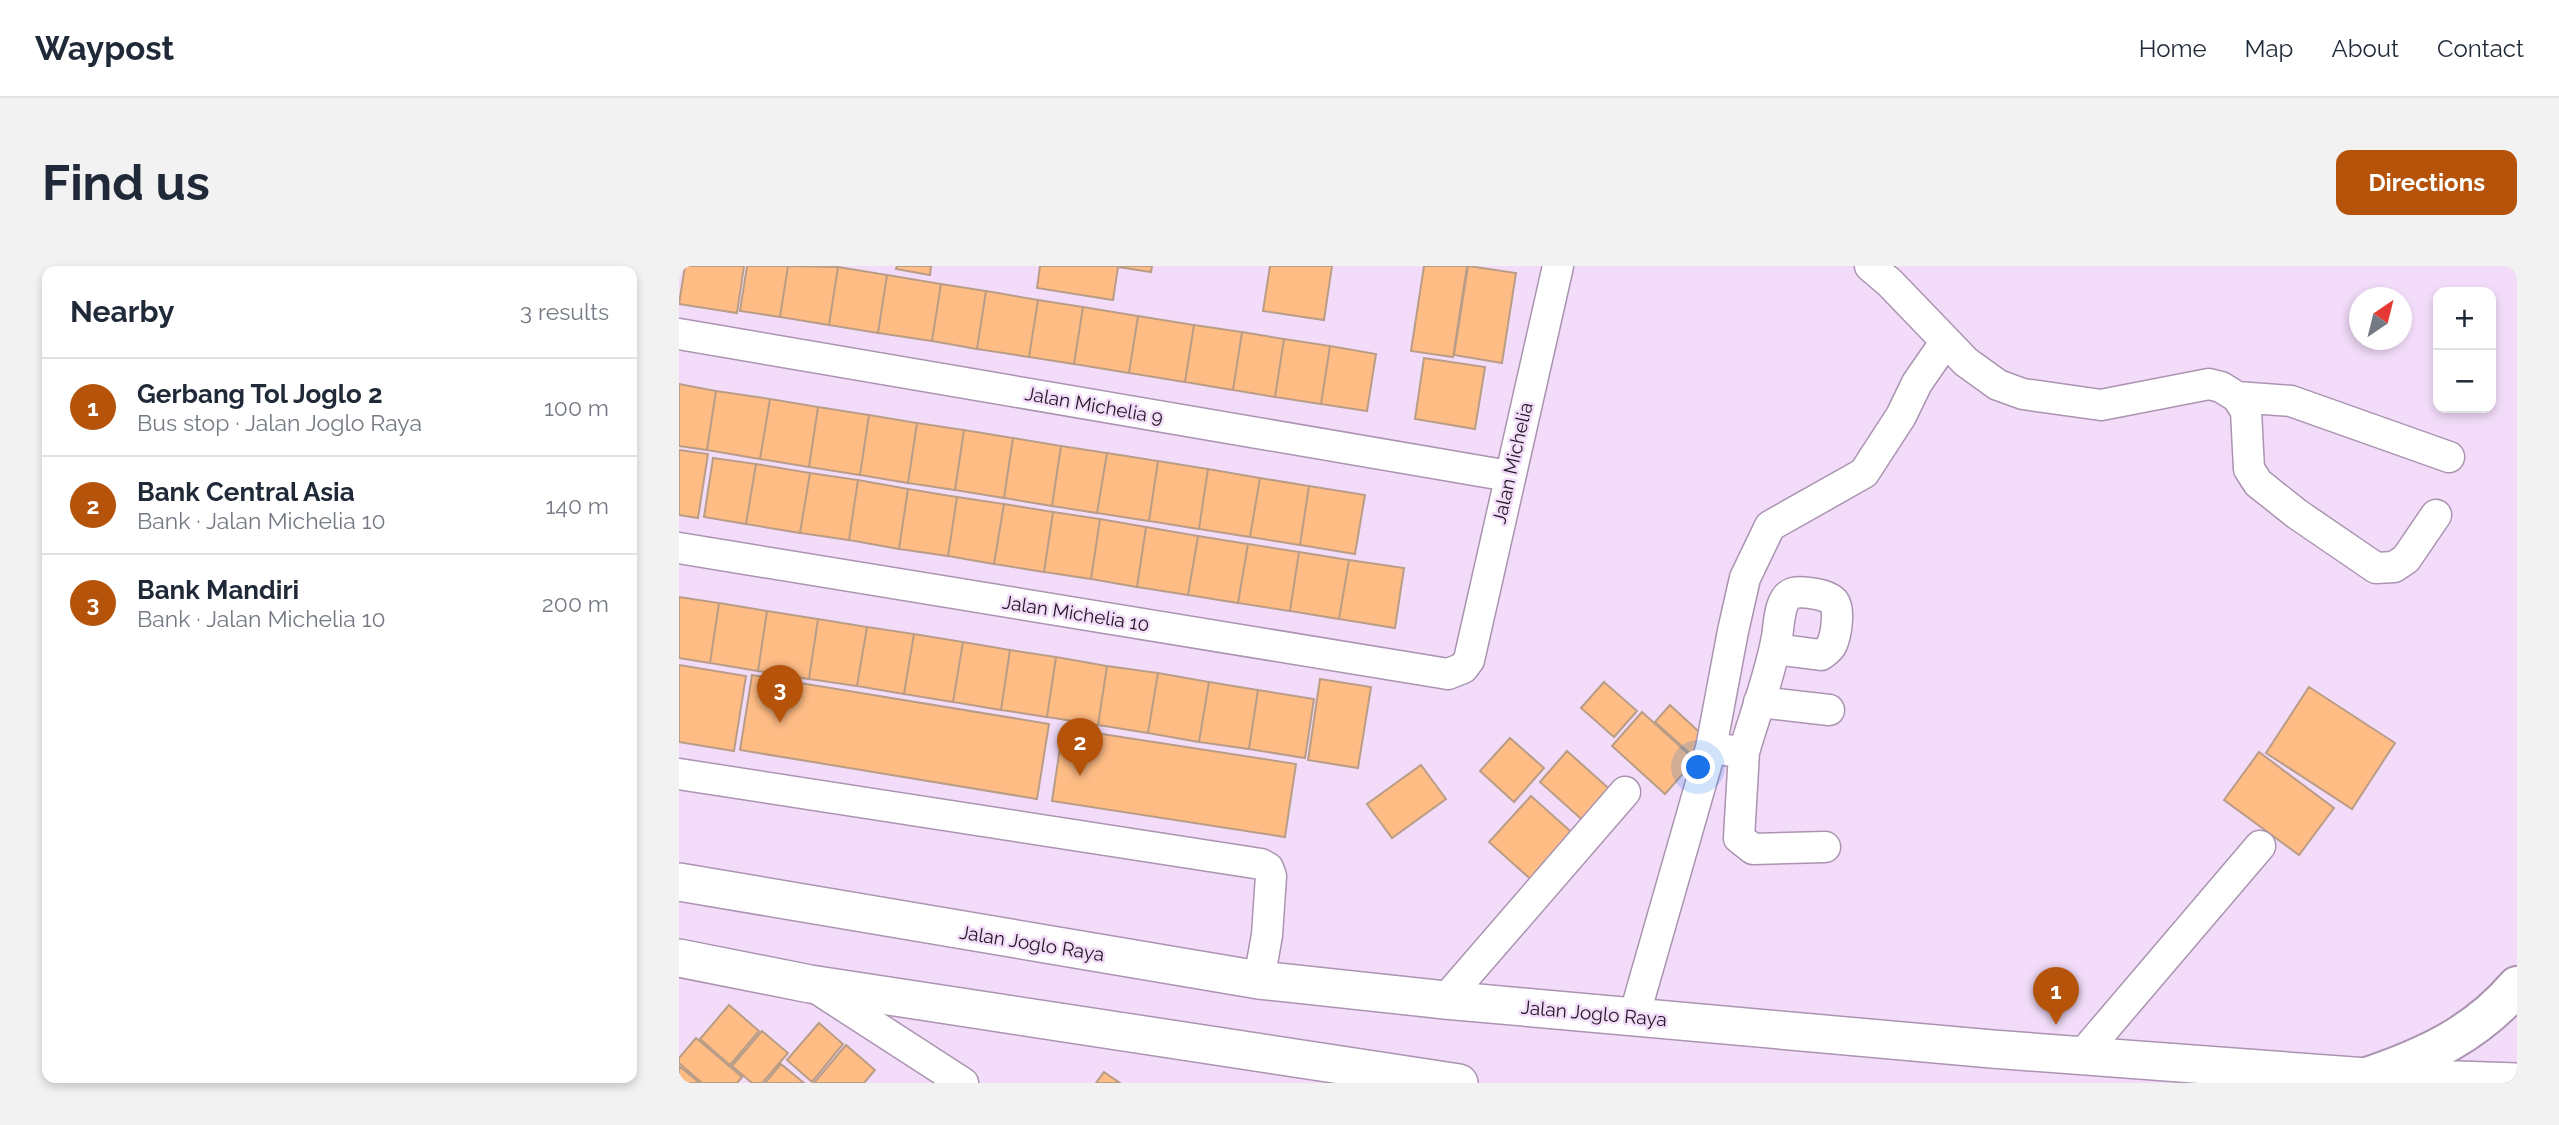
<!DOCTYPE html>
<meta charset="utf-8">
<style>
:root{--surface:#fff;--page:#f2f2f3;--text:#1f2937;--muted:#747a83;--line:#e0e1e3;--accent:#b45309}
body{margin:0;font-family:Raleway,sans-serif;background:var(--page);color:var(--text)}
.controls{position:absolute;right:21px;top:21px;display:grid;overflow:hidden;border-radius:14px;box-shadow:0 4px 10px #0003}
.controls button{width:63px;height:63px;display:grid;place-items:center;padding:0;border:0;border-bottom:2px solid var(--line);background:var(--surface);color:var(--text);font:35px sans-serif}
.compass{position:absolute;left:1670px;top:21px;width:63px;height:63px;border-radius:50%;background:var(--surface);box-shadow:0 4px 10px #0003;rotate:35deg}
.you{position:absolute;left:1020px;top:502px;width:24px;height:24px;margin:-18px;border:5px solid #fff;border-radius:50%;background:#1a73e8;box-shadow:0 0 0 10px #1a73e833}
.badge{display:grid;place-items:center;width:46px;height:46px;border-radius:50%;background:var(--accent);color:#fff;font-size:23px;font-weight:700}
.pin{position:absolute;translate:-50% -58px;filter:drop-shadow(0 2px 4px #0008)}
.pin::after{content:'';position:absolute;top:37px;width:24px;height:21px;background:inherit;clip-path:polygon(0 0,100% 0,50% 100%)}
.list{margin:0;padding:0;list-style:none}
h2{display:flex;justify-content:space-between;align-items:center;height:91px;margin:0;padding:0 28px;font-size:30px}
h2 small{font-size:23px;font-weight:400;color:var(--muted)}
.list li{display:grid;grid-template-columns:46px 1fr auto;gap:21px;align-items:center;box-sizing:border-box;height:98px;padding:0 28px;border-top:2px solid var(--line)}
.list b{display:block;font-size:26px;white-space:nowrap}
.list p{margin:0;font-size:23px;white-space:nowrap;color:var(--muted)}
.list em{font-size:23px;font-style:normal;color:var(--muted)}
.map{position:relative;flex:none;width:1838px;height:817px;overflow:hidden;border-radius:14px}
header{display:flex;align-items:center;gap:42px;box-sizing:border-box;height:98px;padding:0 35px;background:var(--surface);border-bottom:2px solid var(--line)}
header strong{font-size:33px}
nav{display:flex;gap:38px;margin-inline-start:auto;font-size:24px}
.intro{display:flex;align-items:center;justify-content:space-between;box-sizing:border-box;height:168px;padding:0 42px}
h1{margin:0;font-size:49px}
.button{padding:18px 32px;border-radius:14px;background:var(--accent);color:#fff;font-size:24px;font-weight:700}
main{display:flex;gap:42px;padding:0 42px}
aside{flex:1;background:var(--surface);border-radius:14px;box-shadow:0 4px 10px #0003}
.map>svg:first-child{display:block}
.building{fill:#ffbc85;stroke:#ba9d86;stroke-width:2}
.lines{fill:none;stroke-linecap:round;stroke-linejoin:round}
.minor-casing{stroke:#aa94b0;stroke-width:33}
.major-casing{stroke:#aa94b0;stroke-width:40}
.highway-casing{stroke:#aa94b0;stroke-width:42}
.minor{stroke:#fff;stroke-width:30}
.major{stroke:#fff;stroke-width:37}
.highway{stroke:#fff;stroke-width:38}
.labels{text-anchor:middle;stroke-width:5;stroke-linejoin:round;paint-order:stroke}
.street-label{font-size:19px;fill:#221924;stroke:#f3dcfa}
</style>
<header>
<strong>Waypost</strong>
<nav><a>Home</a><a>Map</a><a>About</a><a>Contact</a></nav>
</header>
<div class="intro"><h1>Find us</h1><a class="button">Directions</a></div>
<main>
<aside>
<h2>Nearby<small>3 results</small></h2>
<ul class="list">
<li><span class="badge">1</span><div><b>Gerbang Tol Joglo 2</b><p>Bus stop · Jalan Joglo Raya</p></div><em>100 m</em></li>
<li><span class="badge">2</span><div><b>Bank Central Asia</b><p>Bank · Jalan Michelia 10</p></div><em>140 m</em></li>
<li><span class="badge">3</span><div><b>Bank Mandiri</b><p>Bank · Jalan Michelia 10</p></div><em>200 m</em></li>
</ul>
</aside>
<div class="map">
<svg width="1838" height="817" viewBox="0 0 1838 817">
<rect width="100%" height="100%" fill="#f3dcfa"/>
<path class="building" d="M6 0H65L58 47 0 38Z
M68 0H109L101 51 61 45Z
M109 0 159 1 150 59 101 51Z
M218 0H252L251 9 217 3Z
M361 0H473L472 6 439 1 434 34 358 22Z
M591 0H653L645 54 584 45Z
M745 0H788L774 91 732 85Z
M789 0 837 7 823 97 775 89Z
M159 1 208 9 199 67 150 59Z
M208 9 262 18 253 75 199 67Z
M262 18 307 25 298 83 253 75Z
M307 25 359 34 350 91 298 83Z
M359 34 404 41 395 98 350 91Z
M404 41 459 50 450 107 395 98Z
M459 50 515 59 506 116 450 107Z
M515 59 563 66 554 124 506 116Z
M563 66 605 73 596 131 554 124Z
M605 73 651 80 642 138 596 131Z
M651 80 697 88 688 145 642 138Z
M745 92 806 101 796 163 736 153Z
M0 118 37 125 28 184 0 180Z
M37 125 91 133 81 193 28 184Z
M91 133 139 141 130 201 81 193Z
M139 141 190 149 181 209 130 201Z
M190 149 238 157 229 217 181 209Z
M238 157 285 164 276 224 229 217Z
M285 164 334 172 325 232 276 224Z
M334 172 382 180 373 240 325 232Z
M382 180 428 187 418 247 373 240Z
M0 184 29 188 19 252 0 249Z
M428 187 479 195 470 255 418 247Z
M34 192 77 198 67 258 25 251Z
M479 195 529 203 520 263 470 255Z
M77 198 131 207 121 267 67 258Z
M529 203 581 212 571 271 520 263Z
M131 207 179 214 170 274 121 267Z
M581 212 630 220 621 279 571 271Z
M179 214 229 223 220 283 170 274Z
M630 220 686 229 676 288 621 279Z
M229 223 278 231 269 290 220 283Z
M278 231 325 238 315 298 269 290Z
M325 238 374 246 365 306 315 298Z
M374 246 421 253 412 313 365 306Z
M421 253 467 261 458 321 412 313Z
M467 261 519 270 509 329 458 321Z
M519 270 569 278 559 337 509 329Z
M569 278 620 286 611 345 559 337Z
M620 286 670 294 660 353 611 345Z
M670 294 725 302 716 362 660 353Z
M0 331 40 337 31 397 0 392Z
M40 337 88 345 79 405 31 397Z
M88 345 139 353 130 413 79 405Z
M139 353 188 361 178 420 130 413Z
M188 361 235 368 225 428 178 420Z
M235 368 284 376 274 436 225 428Z
M284 376 331 384 322 444 274 436Z
M331 384 377 391 368 451 322 444Z
M377 391 428 400 419 459 368 451Z
M0 399 67 410 55 485 0 476Z
M428 400 479 407 469 467 419 459Z
M479 407 530 416 520 476 469 467Z
M73 409 370 458 358 533 61 484Z
M641 413 692 421 679 502 629 494Z
M530 416 579 424 570 483 520 476Z
M925 416 958 445 935 471 902 442Z
M1630 421 1716 477 1673 543 1587 487Z
M579 424 635 433 626 492 570 483Z
M991 439 1031 476 1016 492 976 456Z
M963 446 1016 494 986 528 933 480Z
M384 462 617 498 606 571 373 535Z
M831 472 865 502 835 536 801 505Z
M888 485 936 528 909 559 861 516Z
M1580 486 1655 542 1620 589 1545 534Z
M742 499 767 533 713 572 688 538Z
M852 530 899 572 857 618 810 576Z
M50 739 80 765 51 799 21 773Z
M140 757 164 778 133 816 108 794Z
M83 765 109 787 83 817H73L53 800Z
M17 772 63 811 58 817H23L0 797V792Z
M167 779 196 804 185 817H135Z
M102 798 125 817H86Z
M0 800 21 817H0Z
M425 806 441 817H417Z"/>
<g class="lines">
<g class="minor-casing">
<path id="minor" d="M1191 0 1211 17 1287 96 1319 119 1344 128 1422 139 1530 118 1542 121 1558 131 1567 145 1570 203 1579 217 1618 248 1697 302 1715 301 1727 293 1757 249
M0 68 830 210
M1558 131 1612 135 1770 191
M0 282 769 408 784 402 790 394 879 0
M1080 436 1150 444
M1046 484 1065 486 1060 572 1074 583 1146 581
M1065 486C1076 448 1091 410 1098 371 1100 360 1100 331 1114 327 1123 325 1149 328 1155 336 1161 344 1157 369 1153 378 1151 383 1146 386 1142 389L1096 383
M0 508 582 598 589 602 592 610 588 669 580 714
M134 720 284 817
M766 734 946 526
M955 751 1032 482 1054 365 1066 312 1091 260 1185 207 1222 150 1238 117 1267 75
M1403 789 1581 580"/>
</g>
<g class="major-casing">
<path id="major" d="M0 616 580 714 766 734 1313 783 1688 811 1838 816
M0 692 131 718 780 817"/>
</g>
<g class="highway-casing">
<path id="highway" d="M1688 811C1747 791 1797 768 1838 720"/>
</g>
<use href="#minor" class="minor"/>
<use href="#major" class="major"/>
<use href="#highway" class="highway"/>
</g>
<g class="labels">
<g class="street-label">
<text transform="translate(415 139) rotate(10)" y="7">Jalan Michelia 9</text>
<text transform="translate(833 197) rotate(-77)" y="7">Jalan Michelia</text>
<text transform="translate(397 347) rotate(9)" y="7">Jalan Michelia 10</text>
<text transform="translate(353 677) rotate(9)" y="7">Jalan Joglo Raya</text>
<text transform="translate(915 747) rotate(5)" y="7">Jalan Joglo Raya</text>
</g>
</g>
</svg>
<div class="controls">
<button>+</button>
<button>−</button>
</div>
<svg class="compass" viewBox="-18 -18 36 36"><path d="M0-13l5 13h-10z" fill="#e53935"/><path d="M0 13l5-13h-10z" fill="#747a83"/></svg>
<div class="you"></div>
<div class="pin badge" style="left:1377px;top:759px">1</div>
<div class="pin badge" style="left:401px;top:510px">2</div>
<div class="pin badge" style="left:101px;top:457px">3</div>
</div>
</main>
